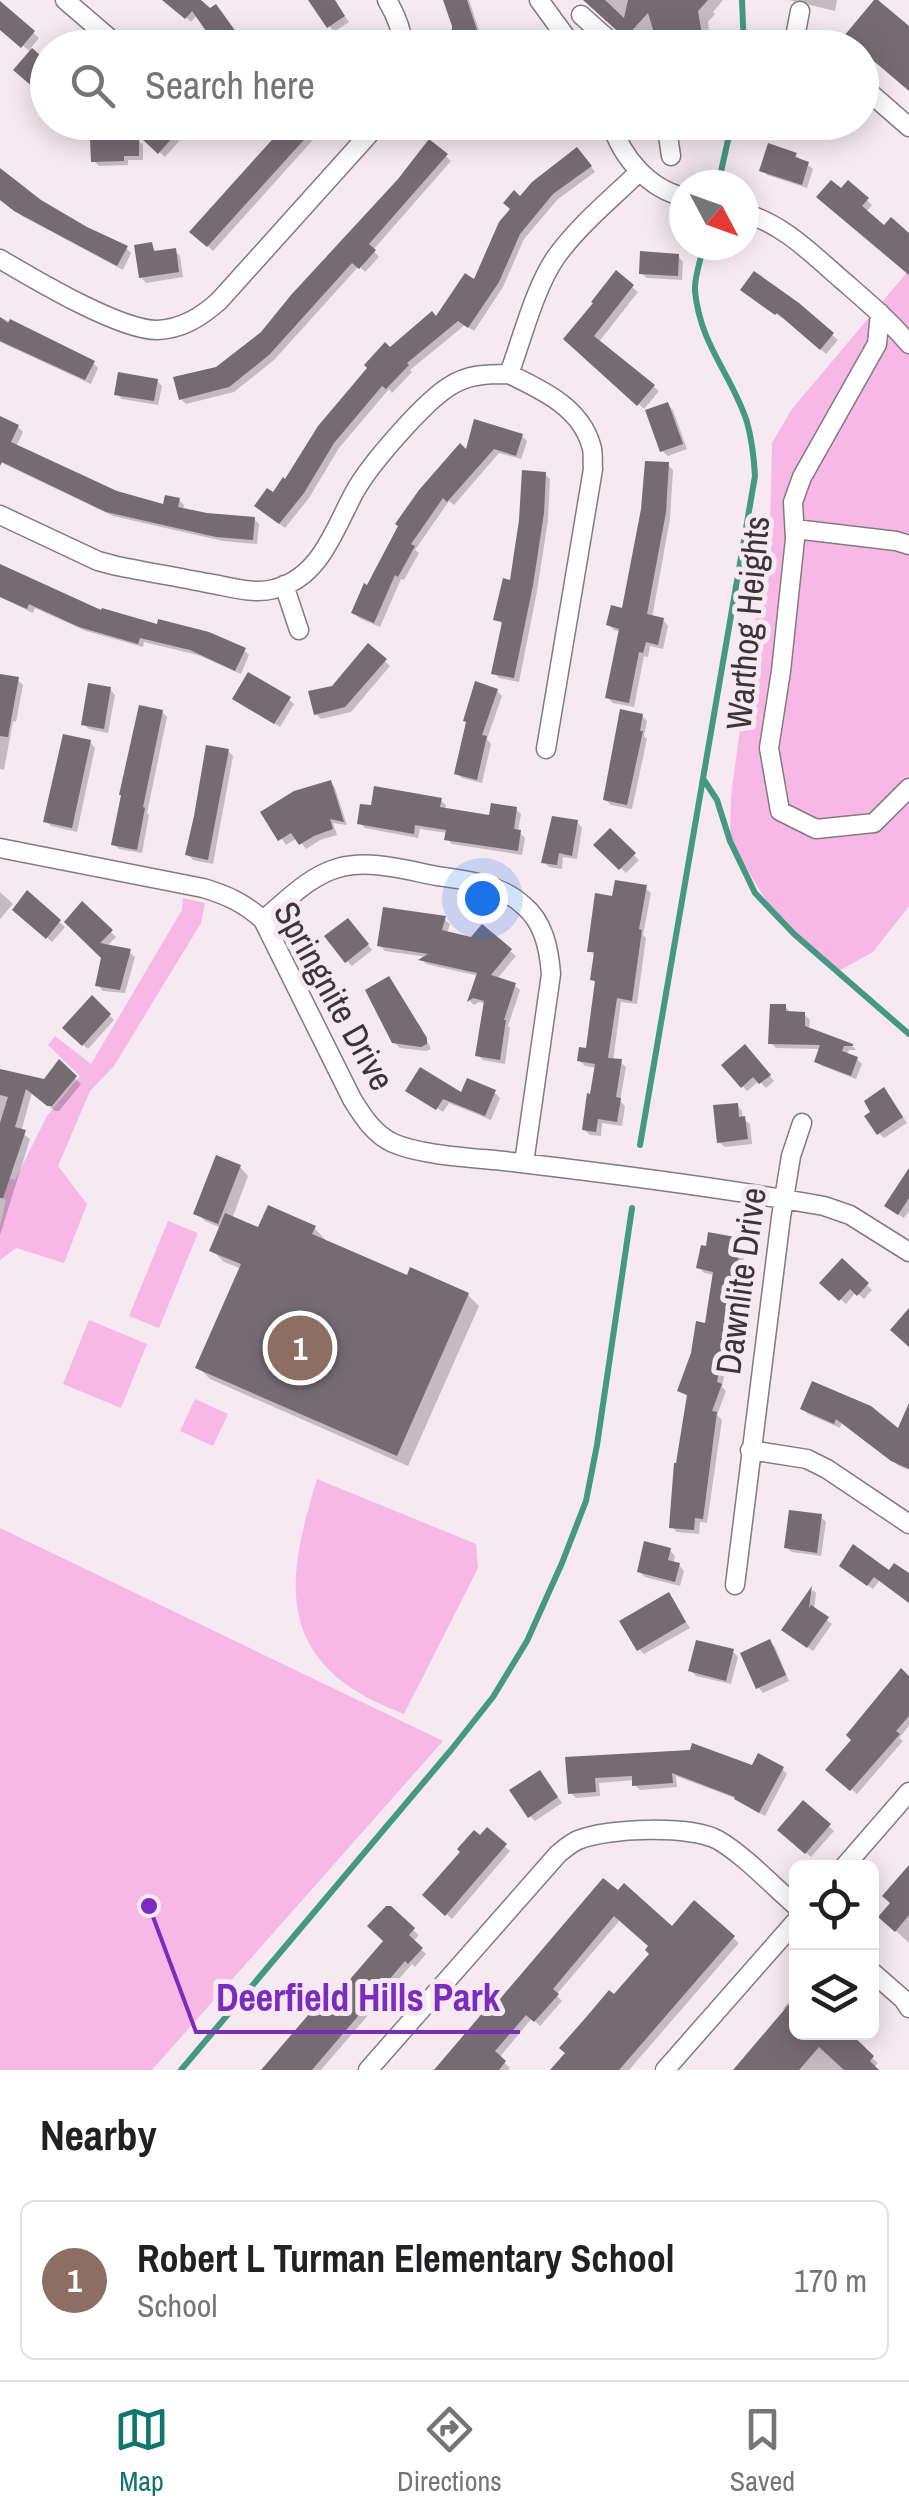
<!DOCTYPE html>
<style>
:root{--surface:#fff;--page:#f2f2f2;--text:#202124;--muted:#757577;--line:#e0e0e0;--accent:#0f766e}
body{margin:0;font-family:"Archivo Narrow",sans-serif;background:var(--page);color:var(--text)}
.controls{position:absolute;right:30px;bottom:30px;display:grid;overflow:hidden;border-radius:15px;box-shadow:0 5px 25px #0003}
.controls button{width:90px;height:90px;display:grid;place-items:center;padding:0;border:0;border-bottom:2px solid var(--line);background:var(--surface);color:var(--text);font:50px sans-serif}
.compass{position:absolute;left:669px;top:170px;width:90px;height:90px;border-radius:50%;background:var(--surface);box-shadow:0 5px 25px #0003;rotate:131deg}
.you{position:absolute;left:482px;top:898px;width:35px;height:35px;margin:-25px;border:8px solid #fff;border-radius:50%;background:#1a73e8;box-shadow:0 0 0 15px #1a73e833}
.badge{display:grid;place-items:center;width:65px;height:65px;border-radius:50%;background:var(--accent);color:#fff;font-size:32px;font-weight:700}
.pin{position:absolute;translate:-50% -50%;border:5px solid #fff;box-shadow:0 2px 10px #0006}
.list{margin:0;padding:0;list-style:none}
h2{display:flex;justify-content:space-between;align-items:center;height:130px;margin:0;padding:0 40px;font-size:42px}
h2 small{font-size:32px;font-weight:400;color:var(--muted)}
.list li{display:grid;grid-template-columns:65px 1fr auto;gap:30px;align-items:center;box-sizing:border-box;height:160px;margin:0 20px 20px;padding:0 20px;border:2px solid var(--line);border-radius:15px}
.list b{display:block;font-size:38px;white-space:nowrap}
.list p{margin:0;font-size:32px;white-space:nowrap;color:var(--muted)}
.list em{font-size:32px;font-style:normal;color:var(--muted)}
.icon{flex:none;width:55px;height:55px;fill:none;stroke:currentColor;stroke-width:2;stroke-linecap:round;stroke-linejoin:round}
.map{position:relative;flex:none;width:909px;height:2070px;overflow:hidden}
.search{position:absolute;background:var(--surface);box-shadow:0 5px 25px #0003;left:30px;right:30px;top:30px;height:110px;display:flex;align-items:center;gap:25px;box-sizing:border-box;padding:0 35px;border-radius:55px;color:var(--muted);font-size:38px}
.sheet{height:310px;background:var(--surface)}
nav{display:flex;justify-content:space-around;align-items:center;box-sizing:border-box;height:140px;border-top:2px solid var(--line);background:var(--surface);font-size:28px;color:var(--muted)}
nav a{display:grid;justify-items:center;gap:5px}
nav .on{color:var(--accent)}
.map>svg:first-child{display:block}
.green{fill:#f7b8e6}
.shadow{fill:#0003}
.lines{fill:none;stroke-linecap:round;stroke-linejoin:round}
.stream{stroke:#459881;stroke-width:6}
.building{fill:#766b73}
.minor-casing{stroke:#857982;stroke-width:21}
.minor{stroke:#fff;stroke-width:18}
.labels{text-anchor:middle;stroke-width:10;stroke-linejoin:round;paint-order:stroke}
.street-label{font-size:35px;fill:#3b3539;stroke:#f6e9f2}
.leader{fill:none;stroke:#7b2cbf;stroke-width:4}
.callout-dot{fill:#7b2cbf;stroke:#f6e9f2;stroke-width:4}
.callout-label{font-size:38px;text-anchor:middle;font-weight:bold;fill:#7b2cbf;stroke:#f6e9f2;stroke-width:10;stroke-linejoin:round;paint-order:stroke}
</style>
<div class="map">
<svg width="909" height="2070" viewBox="0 0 909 2070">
<rect width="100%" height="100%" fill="#f6e9f2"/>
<path class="green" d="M909 270V906L873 952 837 972 775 915 730 841 731 796 749 662 770 525 772 443 792 409Z
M183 898 205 903 201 923 114 1066 90 1091 58 1166 87 1204 64 1263 16 1248 0 1260V1226L6 1200 0 1197V1176L15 1180 47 1116 80 1076 48 1045 55 1036 91 1064 182 910Z
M168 1221 198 1233 159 1328 129 1316Z
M89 1320 147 1344 121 1408 63 1384Z
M195 1399 228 1414 213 1446 180 1431Z
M317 1479 476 1544 478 1568 404 1714C390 1708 374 1702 361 1694 272 1642 292 1562 317 1479Z
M0 1528 443 1741 152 2070H0Z"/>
<path class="shadow" d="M167 0H197L210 11 221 12 243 42 236 48H221L197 15 191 22Z
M311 0H333L349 22 334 32Z
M445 0H469L485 48H454V26Z
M589 0H723L713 12 715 14 708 22 712 48H665L655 28 637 47 599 12Z
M789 0H837L835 11Z
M3 6 39 38 30 49 48 65 0 28V10Z
M330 42 351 46 352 48H329Z
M75 122H101L103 125 92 138Z
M159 122H196L165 157 144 138Z
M292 122H329L213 251 193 232Z
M442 122H481L475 139 447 128Z
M138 140 143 145V160H128V165L99 166 94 161Z
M430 142 451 161 373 250 379 257 365 272 359 266 274 360 234 392 186 404 181 399 263 334 400 181Z
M582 155 595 172 558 199 524 239 503 287 474 331 465 325 410 370 412 372 392 393 389 389 339 448 309 498 285 528 262 511 390 350 437 319 475 283 521 199Z
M795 155 813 169 807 188 767 175 762 170Z
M0 172 40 202 126 248 131 253 123 270 22 216 0 198Z
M848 183 872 205 866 212 884 228 909 236V273L841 192Z
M151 245 157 253 175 251 180 256 183 277 146 283 141 277Z
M678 256 683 262 682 280 647 278 641 273Z
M616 274 638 292 598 343 659 391 644 409 567 339Z
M748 295 798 305 838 340 826 354 783 316 782 318Z
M0 317 93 363 98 368 91 384 0 342Z
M157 381 162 386 158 405 122 399 117 394Z
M668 405 673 410 687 449 668 456 662 451Z
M18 427 23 432 16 447 116 493 165 507 179 500 184 505 183 511 254 519 259 524 257 544 223 541 113 516 0 462V428Z
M522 436 527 441 521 459 499 453 454 505 449 501 415 550 419 553 404 580 401 579 380 627 359 618 354 612 368 588 467 453Z
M668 465 673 470 670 519 652 618 663 620 668 626 663 649 650 646 648 657 644 656 634 707 613 703 608 698 621 632 614 630 609 625 624 611Z
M545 474 550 479 548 520 537 591 519 682 499 678 494 673 504 625 496 619 512 583Z
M0 565 103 614 244 650 249 655 241 674 198 655 144 642 143 647 86 631 35 608 33 613 0 597Z
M369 647 390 666 351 712 321 719 316 714 333 688Z
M0 676 18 680 23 685 16 722 13 721 4 770 0 769Z
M110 689 115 695 108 733 89 729 84 724Z
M497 691 502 696 487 739 491 744 482 783 462 778 457 773Z
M289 699 294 704 280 727 240 704Z
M162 712 167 717 147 813 149 815 142 853 119 849 113 844Z
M642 716 647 721 644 736 647 739 632 809 611 805 606 800Z
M90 742 95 748 77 832 51 826 46 821Z
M228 751 233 756 213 864 193 860 188 855Z
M330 782 335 788 347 825 333 823 337 835 320 840 306 849 297 838 286 845 264 813Z
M440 800 446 805 445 810 491 818 516 809 521 814 518 831 525 838 522 855 452 844 447 839 448 833 420 829 418 838 365 828 360 823Z
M577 822 582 828 577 859 563 857 562 869 549 867 544 862Z
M610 832 639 860 626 873 597 845Z
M645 888 651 893 643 935 646 938 637 1004 621 1002 613 1061 620 1062 626 1067 620 1101 625 1106 622 1126 602 1123 601 1136 590 1135 584 1129 597 1068 585 1066 580 1061 588 1051 597 984 592 979 596 957 590 951 614 899Z
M0 892 13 904 0 919Z
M27 894 65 927 52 942 15 909Z
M82 904 116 937 106 947 129 952 135 957 125 993 103 991 98 985 104 957Z
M444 919 450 924 447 934 472 940 482 927 516 956 497 979 514 985 520 990 508 1026 510 1028 505 1064 483 1060 478 1055 486 1004 479 1002 474 1005 470 1001 479 976 426 964 422 960 427 957 385 951 379 945Z
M353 926 372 950 352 966 347 961Z
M92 999 114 1020 88 1049 65 1028Z
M785 1006 790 1012 804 1014 810 1020 809 1030 852 1046 856 1050H849L847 1055 857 1059 862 1064 856 1079 822 1066 817 1061 821 1049 776 1048 771 1043Z
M414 1019 420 1026 431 1049 426 1051 400 1048 394 1042Z
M750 1053 774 1081 766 1088 759 1081 747 1091 725 1065Z
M59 1063 81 1084 59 1111H55L32 1092 21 1132 30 1139 0 1235V1071L45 1082Z
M410 1091 462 1095 494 1092 500 1098 491 1120 449 1103 443 1112Z
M889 1096 907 1123 884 1138 879 1133 874 1112Z
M737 1105 742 1111 743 1119 750 1124 752 1144 725 1147 719 1142Z
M240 1167 248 1176 232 1219 259 1230 314 1228 325 1239 324 1242 408 1279 468 1295 479 1306 408 1466 210 1379 198 1367 242 1269 224 1262 212 1250 221 1228 205 1221 196 1213Z
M909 1175V1211L904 1218 893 1211Z
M734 1239 739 1244 738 1252 744 1258 722 1387 726 1391 717 1415 722 1420 707 1523 700 1522 699 1534 677 1532 672 1527 689 1397 680 1391 707 1326 715 1275 704 1273 699 1267 708 1248Z
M842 1262 872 1290 864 1299 856 1292 846 1304 823 1283Z
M803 1409 899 1432 909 1424V1470L899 1466 842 1422 840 1428 808 1414Z
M821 1517 826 1522 821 1556 792 1552 786 1547Z
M670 1550 675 1556 673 1564 679 1565 684 1571 680 1586 645 1577 639 1571Z
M847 1570 909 1576V1602L880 1580 873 1589Z
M813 1590 816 1593 814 1610 832 1624 813 1651 784 1629Z
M668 1595 690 1628 644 1654 639 1649Z
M770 1642 775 1647 789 1681 763 1693 758 1687Z
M733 1652 738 1657 731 1684 696 1676 690 1670Z
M909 1679V1726L899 1738 903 1741 857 1794 829 1770Z
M692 1752 753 1768 782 1769 787 1774 765 1816 737 1799 676 1776 677 1787 640 1790 635 1785V1780L599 1783 600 1796 576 1798 571 1793 568 1760Z
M545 1778 562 1803 535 1821 530 1816Z
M803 1804 834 1831 811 1857 781 1830Z
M487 1830 510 1851 452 1919 425 1895 463 1852Z
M909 1873V1943L881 1917Z
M604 1881 673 1929 695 1904 739 1943 629 2070H554L652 1954V1946L621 1919 556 1995 562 2001 540 2026 532 2018 499 2058 510 2068 508 2070H434L438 2065 440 2067 500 2004Z
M390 1909 419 1935 413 1942 426 1954 415 1967 412 1964 321 2070H269L386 1941Z
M796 1994V2032H843L878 2063 873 2068 876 2070H735L786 2012 783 2009Z"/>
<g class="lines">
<path class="stream" d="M742 0 744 48
M720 176 732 122
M704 780 717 800 730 841 755 893 794 934 909 1034
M640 1145 755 476C754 458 752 440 747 422 732 375 700 345 695 291 694 277 701 259 704 245
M181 2070 451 1750 493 1697 527 1641 562 1563 586 1501 597 1445 632 1208"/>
</g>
<path class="building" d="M162 0H201L210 8 216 4 239 36 224 48H218L192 11 185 19Z
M308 0H335L345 16 327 28Z
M443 0H467L483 48H451L452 26Z
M583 0H605L624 18 628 0H708L698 11 703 40 677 48H663L658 35 655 36 648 13 625 38Z
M874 0H878L909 26V91L862 51V48H857L844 36Z
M0 1 35 31 21 48 0 30Z
M32 48 48 62V100L13 70Z
M155 122H186L158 154 141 138Z
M288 122H320L207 247 189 232Z
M139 137V156H124V161L91 162 90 139Z
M429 139 448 154 369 244 376 250 359 269 352 263 269 355 229 387 179 400 173 377 216 367 261 332 291 295 398 179Z
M768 143 797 153 795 157 809 162 802 185 759 171Z
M577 147 592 166 553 194 520 234 499 282 468 328 458 321 407 363 409 365 386 389 382 386 334 443 304 493 279 524 254 506 267 488 273 492 283 477 285 479 318 426 367 368 364 365 385 342 390 347 432 311 436 316 465 273 474 279 499 222 510 209 503 203 514 190 520 196 532 182Z
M0 168 41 200 87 227 128 246 117 266 14 211 0 200Z
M831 180 841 188 848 180 869 198 862 206 884 225 891 217 909 233V275L816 197Z
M152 242 154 251 176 248 179 272 139 278 134 245Z
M640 251 679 254 678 276 639 274Z
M616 270 634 285 594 336 655 385 637 406 563 339 593 303 591 302Z
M754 271 799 303 834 333 820 350 777 313 775 315 740 290Z
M0 317 8 323 10 319 95 361 85 380 0 341Z
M118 372 158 379 154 401 114 395Z
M668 402 683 444 660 452 645 410Z
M0 416 19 425 11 442 117 491 163 504 165 495 180 498 178 507 207 513 255 517 253 540 216 537 106 512 2 462 0 466Z
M474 419 523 434 516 456 494 449 447 502 443 498 411 544 415 546 398 577 395 575 374 623 351 613 364 583 367 585 398 526 395 524 419 490 460 443 466 449Z
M645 461 669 462 666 512 647 614 664 618 658 645 646 642 643 653 639 652 629 703 605 698 619 629 606 625 611 605 622 608 641 509Z
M522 470 546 472 544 513 533 585 514 678 491 674 502 622 493 620 503 578 510 580 519 520Z
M0 564 101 610 102 608 157 624 158 619 209 632 246 648 235 671 190 650 140 638 138 644 79 627 29 604 27 609 0 597Z
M368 643 387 659 345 707 314 715 308 691 332 686Z
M248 672 291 697 274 724 232 699Z
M0 674 19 677 8 737 0 736Z
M475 681 498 689 482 735 487 736 477 780 454 774 466 722 463 721Z
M88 683 111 687 104 729 81 725Z
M139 705 163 710 143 807 145 808 137 850 111 845 121 795H119Z
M620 709 643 714 640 731H643L627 805 603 800Z
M63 734 91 740 72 828 43 822Z
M206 745 229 749 208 860 185 855 194 816Z
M331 780 344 822 330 819 333 829 314 836 299 845 291 833 278 841 260 812 294 791Z
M374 786 442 798 440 807 489 815 491 803 517 807 514 829 521 830 518 851 444 840 446 830 415 825 414 834 357 824 360 804 371 805Z
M552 816 578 820 572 856 559 853 557 865 541 863Z
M610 828 636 853 619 870 593 845Z
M615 880 647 885 639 929 642 930 632 1001 617 998 608 1058 622 1059 616 1097 621 1098 617 1122 598 1119 596 1132 582 1130 587 1093 590 1094 595 1064 577 1061 579 1047 586 1048 595 981 590 980 594 952H587L595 893 612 896Z
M27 890 61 920 46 939 12 910Z
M82 901 113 930 100 943 131 949 120 990 95 986 101 958 64 922Z
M383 907 446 916 442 930 471 937 482 924 512 949 491 975 516 983 504 1020H506L500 1060 475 1056 484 1001 473 998 467 1002 477 973 418 960 428 954 377 946Z
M348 918 369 944 345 963 324 936Z
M389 976 427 1038V1044L421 1047 392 1043 365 990Z
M92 995 111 1014 82 1046 62 1028Z
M770 1004H786V1011L805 1012V1026L853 1044V1046H844L842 1051 858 1057 851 1076 814 1062 820 1045 768 1044Z
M745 1044 771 1075 759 1084 753 1077 741 1088 721 1065Z
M59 1059 77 1076 52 1106H47L26 1089 15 1127 26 1130 3 1198H0V1123L8 1097 0 1095V1069L44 1079Z
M420 1067 461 1092 467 1078 496 1090 485 1116 443 1099 436 1110 405 1091Z
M884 1087 903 1117 877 1135 864 1116 870 1112 864 1101Z
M738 1103 739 1117 745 1116 748 1139 717 1143 713 1105Z
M216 1155 241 1165 218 1224 193 1214Z
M909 1168V1198L898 1215 884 1206Z
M268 1205 316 1226 312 1234 407 1275 410 1267 469 1293 397 1456 195 1368 241 1264 209 1251 225 1213 258 1227Z
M708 1232 735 1237 733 1249 740 1250 717 1382 722 1384 712 1411 717 1412 703 1519 695 1518 694 1530 669 1528 674 1463H676L687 1395 677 1391 691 1353 696 1321 705 1323 713 1272 696 1268 701 1245 706 1246Z
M842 1258 869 1283 857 1296 850 1289 839 1301 819 1283Z
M909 1308V1347L890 1330Z
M812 1381 871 1406 898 1428 909 1403V1469L891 1461 836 1419 834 1424 800 1409Z
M789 1510 822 1514 817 1553 784 1548Z
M644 1541 671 1548 668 1560 680 1563 675 1582 637 1572Z
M853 1544 889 1570 894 1563 909 1573V1603L874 1577 867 1586 839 1566Z
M812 1586 809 1608 811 1605 829 1617 807 1648 781 1630Z
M669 1592 686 1622 637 1651 619 1621Z
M770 1639 786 1675 756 1689 740 1653Z
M696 1640 734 1649 726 1681 688 1671Z
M901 1668 909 1676V1716L896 1731 900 1734 850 1791 825 1770 851 1740 846 1735Z
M692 1743 752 1765 758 1753 784 1767 759 1813 734 1799 735 1797 672 1773 673 1783 632 1786V1776L595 1778 596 1792 568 1794 565 1757 690 1750Z
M540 1770 558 1797 528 1818 509 1790Z
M803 1800 831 1824 805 1854 777 1830Z
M487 1827 507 1844 445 1916 422 1895 460 1852 457 1849 474 1830 480 1835Z
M909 1865V1915L895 1932 878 1917 890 1903 882 1896Z
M603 1878 618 1890 624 1883 672 1926 694 1900 735 1936 619 2070H550L565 2053 559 2048 588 2015 609 1990 614 1994 649 1954 645 1950 648 1946 614 1916 553 1989 559 1994 534 2022 526 2015 495 2051 506 2061 499 2070H434L496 1997 499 2000Z
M386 1906H391L415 1928 409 1935 423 1948 408 1964 405 1961 312 2070H261L327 1993 333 1999 383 1941 367 1926Z
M796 1996V2032H849L874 2056 870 2061 879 2070H844L819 2047 799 2070H733Z"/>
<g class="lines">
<g class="minor-casing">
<path id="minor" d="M65 0 115 43
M387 0C396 15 402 30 404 48
M539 0 574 48
M581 15 618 48
M793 48 800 11
M862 86 909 127
M611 122C621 157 649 189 684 197
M666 122 671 156
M744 213C783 224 811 253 841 279 865 300 889 320 909 344
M0 259C34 279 119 330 157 330 182 329 201 317 219 301L380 122
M880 313 877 344 802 477 793 502 795 539 781 671 769 748 780 811 816 829 874 823 909 788
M509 374C542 390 580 407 591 445 594 452 592 462 593 469L546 749
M0 515 98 561 117 566C147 572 177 577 207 583 227 586 253 595 274 589 320 578 334 530 354 493 369 465 424 402 450 386 468 374 489 374 509 374 522 339 535 287 556 257 579 225 611 199 639 172
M795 529 896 541 909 545
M284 585 299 630
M0 848 203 888C227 895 244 903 263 920L352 1099C363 1117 374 1134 393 1143 425 1157 485 1158 521 1163 622 1175 724 1188 824 1206L850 1215 909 1252
M263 920C286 901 309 876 338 868 370 859 405 870 437 876 452 878 468 880 482 884 497 888 512 895 523 905 544 922 549 949 551 974L524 1163
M750 1450 807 1459 827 1469 909 1524
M735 1585 781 1217 791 1156 802 1123
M843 1868 909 1792
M872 1972 903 1999 909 2008
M368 2070 558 1854C564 1849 571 1843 578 1840 606 1828 691 1825 718 1840 744 1855 773 1886 796 1906
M665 2070 796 1921"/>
</g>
<use href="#minor" class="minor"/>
</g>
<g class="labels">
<g class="street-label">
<text transform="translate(748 623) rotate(-85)" y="12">Warthog Heights</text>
<text transform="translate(334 996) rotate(61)" y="12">Springnite Drive</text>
<text transform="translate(741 1281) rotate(-82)" y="12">Dawnlite Drive</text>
</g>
</g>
<path class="leader" d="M149 1906L196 2032H520"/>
<circle class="callout-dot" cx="149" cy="1906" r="10"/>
<g class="callout-label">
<text x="358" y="2011">Deerfield Hills Park</text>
</g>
</svg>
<div class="controls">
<button><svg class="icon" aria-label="locate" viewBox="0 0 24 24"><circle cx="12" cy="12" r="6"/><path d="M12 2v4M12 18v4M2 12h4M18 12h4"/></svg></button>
<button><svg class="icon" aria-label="layers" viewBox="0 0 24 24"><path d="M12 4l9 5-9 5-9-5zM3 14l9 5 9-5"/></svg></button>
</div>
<svg class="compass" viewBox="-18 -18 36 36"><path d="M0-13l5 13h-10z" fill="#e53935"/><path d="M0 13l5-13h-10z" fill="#757577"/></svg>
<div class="you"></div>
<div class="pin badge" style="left:300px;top:1348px;background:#8d6e63">1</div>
<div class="search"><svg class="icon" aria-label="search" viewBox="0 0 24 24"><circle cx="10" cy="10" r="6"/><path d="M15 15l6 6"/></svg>Search here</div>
</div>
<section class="sheet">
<h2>Nearby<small></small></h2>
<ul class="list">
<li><span class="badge" style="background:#8d6e63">1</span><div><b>Robert L Turman Elementary School</b><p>School</p></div><em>170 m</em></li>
</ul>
</section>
<nav>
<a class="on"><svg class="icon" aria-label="map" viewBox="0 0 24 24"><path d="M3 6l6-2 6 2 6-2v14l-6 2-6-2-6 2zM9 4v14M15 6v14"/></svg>Map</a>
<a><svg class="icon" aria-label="directions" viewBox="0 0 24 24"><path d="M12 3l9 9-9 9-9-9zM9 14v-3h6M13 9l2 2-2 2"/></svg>Directions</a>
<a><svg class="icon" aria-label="saved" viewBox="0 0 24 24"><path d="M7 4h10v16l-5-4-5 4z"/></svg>Saved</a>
</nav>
